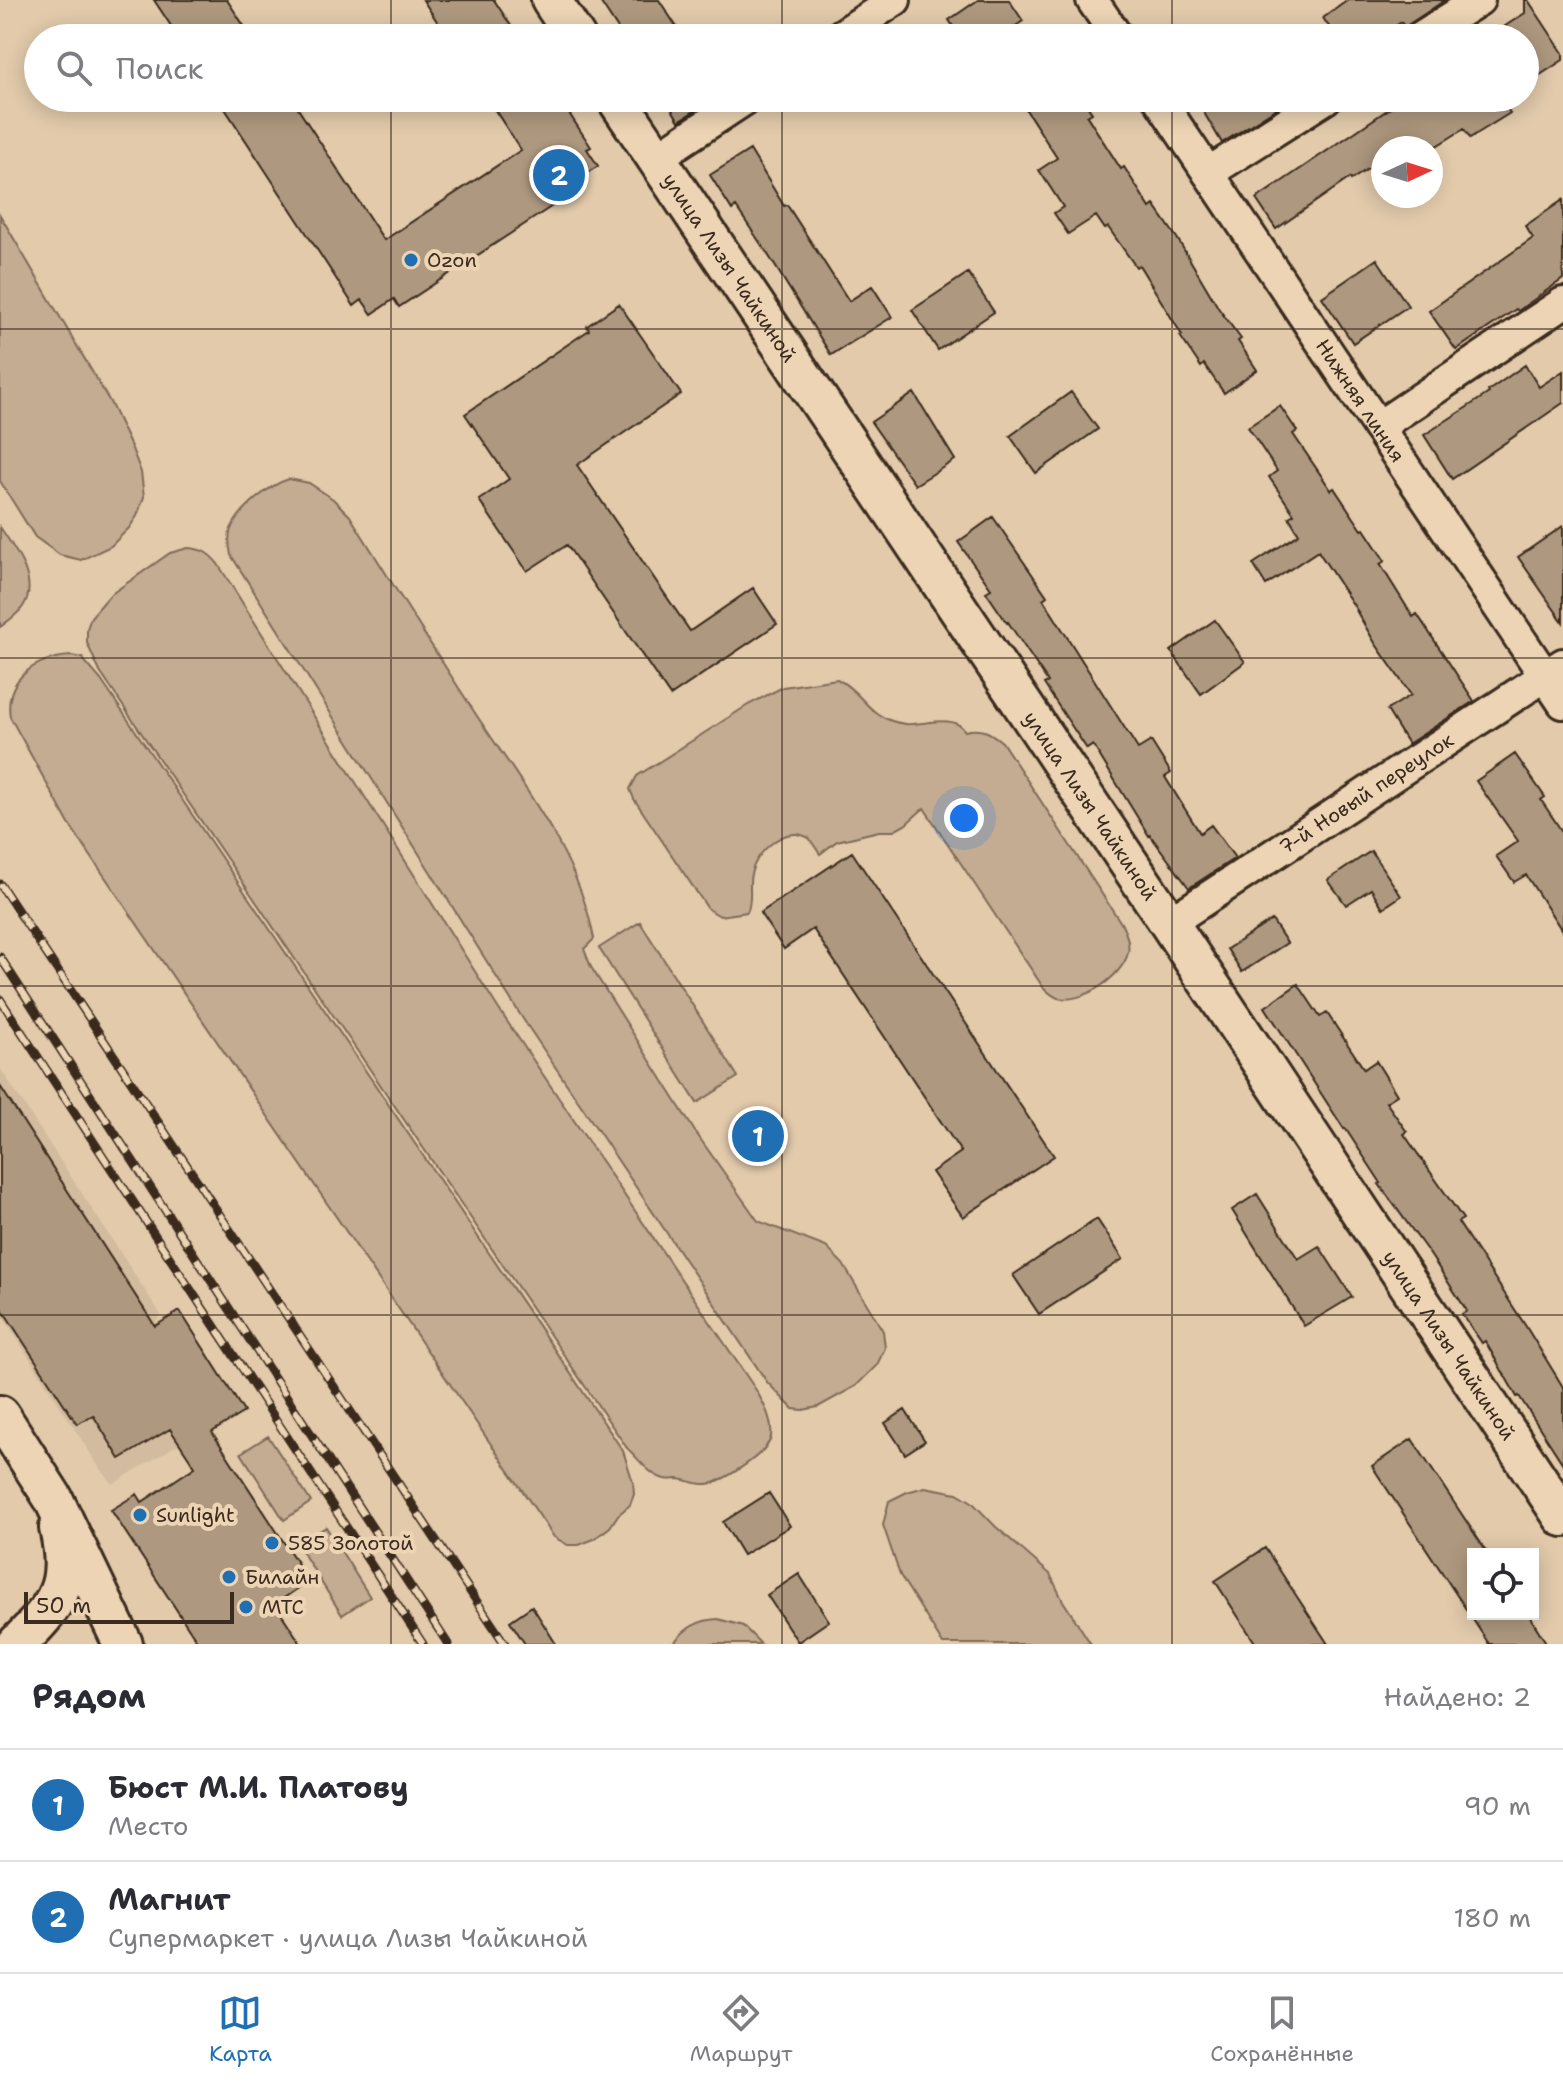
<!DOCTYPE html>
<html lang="ru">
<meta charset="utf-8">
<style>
:root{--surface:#fff;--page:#f2f2f3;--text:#2b2b33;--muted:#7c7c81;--line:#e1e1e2;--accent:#1f6fb2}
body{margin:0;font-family:"Shantell Sans",sans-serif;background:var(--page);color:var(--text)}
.controls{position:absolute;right:24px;bottom:24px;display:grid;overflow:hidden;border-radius:0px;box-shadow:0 4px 20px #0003}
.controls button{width:72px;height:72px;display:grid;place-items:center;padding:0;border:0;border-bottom:2px solid var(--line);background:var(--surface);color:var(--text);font:40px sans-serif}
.compass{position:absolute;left:1371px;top:136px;width:72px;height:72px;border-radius:50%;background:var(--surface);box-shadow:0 4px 20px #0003;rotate:86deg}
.scale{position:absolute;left:24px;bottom:20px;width:210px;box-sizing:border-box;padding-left:8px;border:4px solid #3b2a1e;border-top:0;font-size:22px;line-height:28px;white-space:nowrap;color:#3b2a1e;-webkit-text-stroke:6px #ecd4b4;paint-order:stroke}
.you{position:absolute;left:964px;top:818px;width:28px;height:28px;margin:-20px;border:6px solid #fff;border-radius:50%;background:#1a73e8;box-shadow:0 0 0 12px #1a73e833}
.badge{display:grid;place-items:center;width:52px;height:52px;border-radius:50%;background:var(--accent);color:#fff;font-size:26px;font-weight:700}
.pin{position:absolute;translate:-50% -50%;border:4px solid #fff;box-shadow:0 2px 8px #0006}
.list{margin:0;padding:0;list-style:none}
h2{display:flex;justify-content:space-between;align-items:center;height:104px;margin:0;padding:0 32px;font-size:34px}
h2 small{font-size:26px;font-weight:400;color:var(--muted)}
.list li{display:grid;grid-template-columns:52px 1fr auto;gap:24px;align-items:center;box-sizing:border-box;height:112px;padding:0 32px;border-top:2px solid var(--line)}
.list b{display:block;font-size:30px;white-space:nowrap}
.list p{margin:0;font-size:26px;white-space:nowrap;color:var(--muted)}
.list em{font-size:26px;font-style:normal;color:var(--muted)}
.icon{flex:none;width:44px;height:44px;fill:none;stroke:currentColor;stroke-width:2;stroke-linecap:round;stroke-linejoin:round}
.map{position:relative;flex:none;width:1563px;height:1644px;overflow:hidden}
.search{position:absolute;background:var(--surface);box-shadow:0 4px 20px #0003;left:24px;right:24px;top:24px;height:88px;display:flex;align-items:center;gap:20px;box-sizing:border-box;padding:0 28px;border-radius:44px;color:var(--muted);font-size:30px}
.sheet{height:328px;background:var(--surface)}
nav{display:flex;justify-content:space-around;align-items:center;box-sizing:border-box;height:112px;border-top:2px solid var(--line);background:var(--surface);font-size:22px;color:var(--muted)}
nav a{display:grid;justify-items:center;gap:4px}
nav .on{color:var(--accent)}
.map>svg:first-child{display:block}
.built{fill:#d2bb9e}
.green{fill:#c3ac91;stroke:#7f6b58;stroke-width:2}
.building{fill:#ae987f;stroke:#3b2a1e;stroke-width:2}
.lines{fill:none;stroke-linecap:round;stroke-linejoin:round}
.minor-casing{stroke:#3b2a1e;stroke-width:36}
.major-casing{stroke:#3b2a1e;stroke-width:44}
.minor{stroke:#ecd4b4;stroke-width:30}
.major{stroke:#ecd4b4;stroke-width:38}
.rail-casing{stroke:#3b2a1e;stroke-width:9}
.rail{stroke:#ecd4b4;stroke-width:6;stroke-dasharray:18;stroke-linecap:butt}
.grid{fill:none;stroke:#3b2a1e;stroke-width:2;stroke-opacity:0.55}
.poi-dot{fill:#1f6fb2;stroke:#ecd4b4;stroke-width:3}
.labels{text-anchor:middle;stroke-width:8;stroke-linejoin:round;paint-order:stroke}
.poi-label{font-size:20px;fill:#3b2a1e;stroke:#ecd4b4;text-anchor:start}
.street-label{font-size:20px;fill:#3b2a1e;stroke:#ecd4b4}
</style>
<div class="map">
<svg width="1563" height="1644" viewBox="0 0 1563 1644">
<rect width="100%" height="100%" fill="#e2caab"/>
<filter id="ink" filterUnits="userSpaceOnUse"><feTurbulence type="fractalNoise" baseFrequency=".0125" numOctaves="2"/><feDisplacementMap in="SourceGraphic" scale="16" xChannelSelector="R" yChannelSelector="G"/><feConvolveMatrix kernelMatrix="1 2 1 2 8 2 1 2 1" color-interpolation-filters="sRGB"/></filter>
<g filter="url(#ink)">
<path class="built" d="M0 1068 161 1315 154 1325 216 1421 113 1484 99 1467 0 1312Z"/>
<path class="green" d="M0 215 110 402 132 449 141 472 144 497 137 516 129 528 111 546 81 560 60 555 35 537 0 481Z
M289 479 309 483 333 499 350 516C391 582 433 648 475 713 521 783 579 855 594 939L584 949 591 967 694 1130 758 1221 826 1247 843 1264 883 1331 885 1348 877 1365 856 1386 818 1407 803 1410 793 1409 767 1382 523 1019 231 555C229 546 228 537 231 529 240 509 269 485 289 479Z
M0 527C14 548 39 580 24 605 19 614 8 621 0 627Z
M188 548C203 549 209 553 218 564L498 1008 756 1390C764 1404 773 1420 771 1437 768 1453 724 1481 708 1484 698 1485 688 1480 678 1479 675 1479 668 1480 665 1479 650 1476 638 1458 627 1448L100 672 87 643V629L91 617 110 595 170 553Z
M71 656 82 658 101 680 623 1451 633 1482 634 1494 630 1505 618 1515 610 1527 594 1539 579 1545H568L554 1537 69 824 10 717C4 678 36 658 71 656Z
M837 679C866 694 867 719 905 724 923 726 953 713 965 731 981 727 990 732 1002 742L1121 923C1126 933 1130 942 1128 953 1122 977 1082 1004 1058 998 1052 996 1047 991 1043 987L924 808 905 825 894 831H879L837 841 820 854 809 838C805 836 801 834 796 834 776 833 755 856 751 874 748 887 753 900 747 912L720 916 708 909 634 799 630 789 637 776 748 705 783 687Z
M640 922 738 1077 697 1103 599 948Z
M268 1436 311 1502 284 1520 241 1453Z
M925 1487 957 1493 972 1502 995 1526 1050 1574 1063 1601 1091 1644H943L900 1575 883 1525 889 1501 907 1492Z
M326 1527 370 1597 342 1615 298 1545Z
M718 1619 743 1626 761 1644H673C685 1628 698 1620 718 1619Z"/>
<path class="building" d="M154 0H227L252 38H179Z
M423 0H494L519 38H448Z
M599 0H659L684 38H624Z
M978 0H1009L1023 21 998 38H961L949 20Z
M1348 0H1445L1405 27 1401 22 1379 38H1337L1323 18Z
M1525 0H1528L1563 53V60L1525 85V38H1487L1525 13Z
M218 98H291L384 240 521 150 487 98H559L591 147 587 149 598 166 573 182 578 189 399 307 394 299 372 314 362 300 354 306Z
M665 98H714L679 121Z
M1035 98H1082L1092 113 1087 116 1121 169 1124 167 1150 208 1154 205 1177 238 1219 309 1241 339 1238 341 1257 370 1224 393 1204 364 1201 367 1180 336 1182 335 1139 265 1136 267 1108 227 1105 229 1096 216 1068 234 1054 213 1063 207 1039 170 1057 158 1023 105Z
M1224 98H1292L1222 143 1203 111Z
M1405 98H1501L1510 113 1470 138 1464 129 1433 148H1383V159L1351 180 1350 178 1276 229 1256 199Z
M750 150 784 206 787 205 849 301 872 286 892 317 831 355 767 253 736 207 732 210 710 175Z
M1563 200V279L1518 311 1516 309 1456 350 1429 311 1533 238 1525 226Z
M1377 259 1408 306 1353 343 1322 297Z
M968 273 994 312 938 350 912 310Z
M619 304 681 394 577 465 690 631 753 588 777 624 670 696 567 545 527 571 479 500 509 479 465 414 589 330 587 326Z
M1525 365 1539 387 1563 371V403L1452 479 1424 435 1489 393 1488 391Z
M1071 392 1098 429 1036 473 1010 436Z
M914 393 955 460 915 485 871 422Z
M1280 406 1297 431 1293 434 1331 490 1334 488 1362 530 1364 529 1385 561 1380 564 1413 617 1417 614 1474 701 1408 744 1387 710 1411 695 1375 643 1357 612H1358L1318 551 1266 585 1253 564 1299 534 1289 517 1294 514 1269 477 1277 471 1248 427Z
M993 517 1047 596 1043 599 1138 749 1151 741 1171 773 1165 777 1200 833 1211 825 1235 858 1189 888 1150 835 1149 836 1093 745 1087 749 1071 725 1044 684 1048 682 1008 622 1007 623 986 592 991 589 958 542Z
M1563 526V622L1518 557Z
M1215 620 1245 662 1201 694 1171 651Z
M1515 754 1545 797 1541 800 1563 833V932L1526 875 1514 882 1496 856 1518 841 1476 781Z
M1371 851 1401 896 1383 908 1371 889 1346 905 1328 880Z
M852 852 1054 1156 963 1217 932 1172 961 1152 813 929 784 949 760 913Z
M1272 920 1287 943 1242 972 1227 949Z
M1298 984 1320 1017 1327 1013 1364 1069 1376 1061 1397 1095 1386 1102 1407 1132 1404 1134 1463 1219 1458 1222 1525 1325 1563 1387V1464L1519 1396 1517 1397 1485 1341 1482 1343 1462 1314 1467 1311 1429 1253 1379 1184 1381 1183 1345 1128 1344 1129 1265 1007Z
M0 1086 155 1326 180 1311 244 1412 212 1432 309 1581 275 1604 301 1644H199L111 1510 137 1494 142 1502 195 1467 170 1429 120 1459 93 1415 77 1424 0 1306Z
M1257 1194 1298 1259 1319 1246 1352 1297 1304 1326 1232 1210Z
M1097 1219 1123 1259 1039 1314 1013 1275Z
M905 1410 925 1441 905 1454 885 1423Z
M1412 1439 1488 1554H1473V1614H1528L1547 1644H1489L1372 1466Z
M769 1493 790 1526 743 1555 723 1522Z
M1265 1548 1328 1644H1256L1215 1581Z
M799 1574 829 1621 798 1642 767 1595Z
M532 1606 556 1644H525L510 1621Z"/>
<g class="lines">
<g class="minor-casing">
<g id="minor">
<path d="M1092 0 1118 38"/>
<path d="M837 38 895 0"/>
<path d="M1419 38 1479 0"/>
<path id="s1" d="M1158 98 1563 703"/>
<path d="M656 158 747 98"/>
<path d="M1208 173 1326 98"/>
<path d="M1378 427 1563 303"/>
<path id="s2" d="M1169 923 1563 664"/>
</g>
</g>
<g class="major-casing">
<g id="major">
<path d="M551 0 576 38"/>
<path id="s3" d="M616 98 1169 923 1563 1517"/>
<path d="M0 1415 53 1498 123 1644"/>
<path d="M17 1644C58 1604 72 1586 59 1528"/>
</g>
</g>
<use href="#minor" class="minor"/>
<use href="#major" class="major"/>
<g class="rail-casing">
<path id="rail" d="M0 884 505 1644
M0 957 448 1644
M0 999 423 1644"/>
</g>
<use href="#rail" class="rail"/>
</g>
</g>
<path class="grid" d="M391 0V38M782 0V38M1172 0V38M391 98V1644M782 98V1644M1172 98V1644M0 329H1563M0 658H1563M0 986H1563M0 1315H1563"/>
<g class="poi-dot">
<circle cx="411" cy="260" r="8"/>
<circle cx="140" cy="1515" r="8"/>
<circle cx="272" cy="1543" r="8"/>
<circle cx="229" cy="1577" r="8"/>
<circle cx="246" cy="1607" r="8"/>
</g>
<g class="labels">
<g class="poi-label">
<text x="427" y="267">Ozon</text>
<text x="156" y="1522">Sunlight</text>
<text x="288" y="1550">585 Золотой</text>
<text x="245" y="1584">Билайн</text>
<text x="262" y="1614">МТС</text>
</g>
<g class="street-label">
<text dy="7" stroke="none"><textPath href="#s3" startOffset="204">улица Лизы Чайкиной</textPath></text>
<text dy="7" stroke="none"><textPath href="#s1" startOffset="364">Нижняя линия</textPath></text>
<text dy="7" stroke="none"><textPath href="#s2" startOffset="236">7-й Новый переулок</textPath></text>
<text dy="7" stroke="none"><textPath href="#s3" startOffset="852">улица Лизы Чайкиной</textPath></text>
<text dy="7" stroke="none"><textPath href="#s3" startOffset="1500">улица Лизы Чайкиной</textPath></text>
</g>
</g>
</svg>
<div class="controls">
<button><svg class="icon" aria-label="locate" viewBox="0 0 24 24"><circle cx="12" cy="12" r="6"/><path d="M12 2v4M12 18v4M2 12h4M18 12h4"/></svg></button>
</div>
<svg class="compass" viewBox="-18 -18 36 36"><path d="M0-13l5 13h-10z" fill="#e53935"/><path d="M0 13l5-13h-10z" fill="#7c7c81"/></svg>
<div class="scale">50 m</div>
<div class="you"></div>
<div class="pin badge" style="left:758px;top:1136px">1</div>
<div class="pin badge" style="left:559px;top:175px">2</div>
<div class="search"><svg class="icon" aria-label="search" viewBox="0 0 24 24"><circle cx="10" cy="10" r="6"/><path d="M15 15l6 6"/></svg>Поиск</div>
</div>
<section class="sheet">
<h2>Рядом<small>Найдено: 2</small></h2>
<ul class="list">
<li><span class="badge">1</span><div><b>Бюст М.И. Платову</b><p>Место</p></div><em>90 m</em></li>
<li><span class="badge">2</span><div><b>Магнит</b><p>Супермаркет · улица Лизы Чайкиной</p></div><em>180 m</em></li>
</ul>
</section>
<nav>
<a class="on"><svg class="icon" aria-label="map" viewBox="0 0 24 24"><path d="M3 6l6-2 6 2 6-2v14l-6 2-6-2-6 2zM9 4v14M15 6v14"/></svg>Карта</a>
<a><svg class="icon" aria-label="directions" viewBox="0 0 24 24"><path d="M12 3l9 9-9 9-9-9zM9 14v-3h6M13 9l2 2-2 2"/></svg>Маршрут</a>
<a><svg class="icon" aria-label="saved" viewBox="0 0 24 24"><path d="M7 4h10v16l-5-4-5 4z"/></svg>Сохранённые</a>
</nav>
